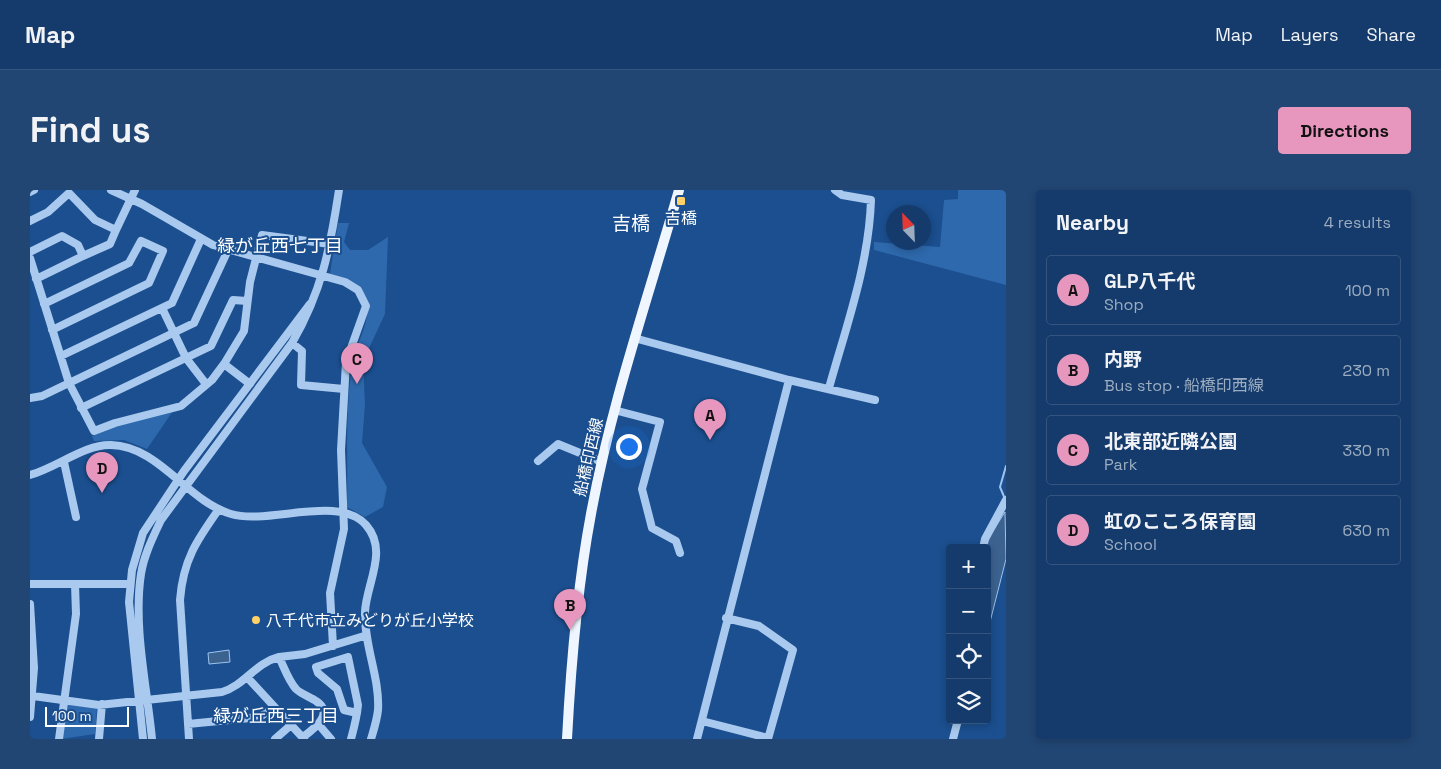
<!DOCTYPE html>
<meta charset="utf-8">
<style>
:root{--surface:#143b6b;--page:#214673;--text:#f1f3f6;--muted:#9dadc1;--line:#33557e;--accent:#e797bd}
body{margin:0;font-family:"Space Grotesk","Noto Sans JP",sans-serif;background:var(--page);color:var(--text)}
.controls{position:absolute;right:15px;bottom:15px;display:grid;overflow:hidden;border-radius:5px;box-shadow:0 2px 8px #0003}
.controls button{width:45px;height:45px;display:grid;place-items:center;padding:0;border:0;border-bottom:1px solid var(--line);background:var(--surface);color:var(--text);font:25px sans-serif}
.compass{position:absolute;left:856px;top:15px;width:45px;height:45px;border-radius:50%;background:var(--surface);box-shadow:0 2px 8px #0003;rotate:337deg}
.scale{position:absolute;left:15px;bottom:12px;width:84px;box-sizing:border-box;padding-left:5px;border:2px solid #fff;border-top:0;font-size:14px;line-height:18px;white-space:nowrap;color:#fff;-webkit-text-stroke:4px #1b4f8f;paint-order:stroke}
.you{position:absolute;left:598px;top:256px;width:18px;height:18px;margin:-12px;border:4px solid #fff;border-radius:50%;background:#1a73e8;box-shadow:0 0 0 8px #1a73e833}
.badge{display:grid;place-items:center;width:32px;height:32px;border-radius:50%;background:var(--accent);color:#111;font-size:16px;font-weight:700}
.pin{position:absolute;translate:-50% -41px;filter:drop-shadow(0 1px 2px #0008)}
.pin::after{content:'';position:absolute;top:26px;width:18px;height:15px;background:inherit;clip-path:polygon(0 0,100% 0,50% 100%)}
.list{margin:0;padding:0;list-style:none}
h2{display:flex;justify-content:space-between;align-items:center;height:65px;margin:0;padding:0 20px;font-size:21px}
h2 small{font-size:16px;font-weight:400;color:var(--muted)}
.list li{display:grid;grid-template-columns:32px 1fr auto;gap:15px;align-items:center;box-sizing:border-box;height:70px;margin:0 10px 10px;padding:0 10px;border:1px solid var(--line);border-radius:5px}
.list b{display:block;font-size:19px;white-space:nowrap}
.list p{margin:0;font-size:16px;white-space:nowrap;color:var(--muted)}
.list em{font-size:16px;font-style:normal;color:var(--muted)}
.icon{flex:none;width:28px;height:28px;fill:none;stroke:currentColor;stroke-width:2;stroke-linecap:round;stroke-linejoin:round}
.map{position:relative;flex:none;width:976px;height:549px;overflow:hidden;border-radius:5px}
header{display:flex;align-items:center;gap:30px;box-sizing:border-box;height:70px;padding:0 25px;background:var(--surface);border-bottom:1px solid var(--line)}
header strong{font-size:24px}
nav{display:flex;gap:28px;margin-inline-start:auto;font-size:18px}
.intro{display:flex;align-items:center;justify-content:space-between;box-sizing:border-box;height:120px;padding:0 30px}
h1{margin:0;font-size:35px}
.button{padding:12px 22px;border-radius:5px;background:var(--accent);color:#111;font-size:18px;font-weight:700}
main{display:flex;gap:30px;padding:0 30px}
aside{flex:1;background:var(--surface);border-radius:5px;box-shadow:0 2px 8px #0003}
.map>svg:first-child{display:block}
.green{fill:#2e69ad}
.water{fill:#3c6290;stroke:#9cc4f0}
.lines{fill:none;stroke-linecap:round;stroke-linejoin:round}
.stream{stroke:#9cc4f0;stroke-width:2}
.minor{stroke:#a9c9ee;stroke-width:8}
.major{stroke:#f0f6ff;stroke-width:10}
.poi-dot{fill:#ffd166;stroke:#1b4f8f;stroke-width:2}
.labels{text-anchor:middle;stroke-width:4;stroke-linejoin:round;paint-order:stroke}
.poi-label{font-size:16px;fill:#fff;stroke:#1b4f8f}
.street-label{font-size:16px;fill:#fff;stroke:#1b4f8f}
.neighbourhood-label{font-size:18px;fill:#fff;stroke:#1b4f8f}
.quarter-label{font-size:19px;fill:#fff;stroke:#1b4f8f}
</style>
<header>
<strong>Map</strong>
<nav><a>Map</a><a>Layers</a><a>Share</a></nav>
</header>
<div class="intro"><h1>Find us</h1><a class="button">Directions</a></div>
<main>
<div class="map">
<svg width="976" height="549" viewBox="0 0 976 549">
<rect width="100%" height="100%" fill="#1b4f8f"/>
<path class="green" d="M928 0H976V95L844 60V52L910 57 914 10 928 9Z
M308 33H319L314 52 320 60H338L358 47 355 124 333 171 335 215 332 253 357 297 353 317 335 327 317 317C318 271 315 222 322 175 326 148 348 126 331 99L300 84Z
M143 221 117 259 94 250 64 251 62 246 85 236Z
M36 514 67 518 65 544 31 549Z"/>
<path class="water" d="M975 322 976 369 960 432 957 431V358L958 349Z
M199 460 200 472 179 474 178 463Z"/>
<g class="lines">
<path class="stream" d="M975 309 970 297 976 276"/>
<path class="minor" d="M81 0 112 14 183 55 315 92 328 100 336 116 316 172 311 260 314 339 300 403 303 456
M0 2 4 0
M0 31 18 22 39 3 65 30 86 40 105 0
M0 62 32 46 48 55 53 66 80 54 86 40
M0 68 39 193 64 241 85 233 151 216 182 190 194 174 214 141 220 92 232 45 300 54
M6 89 53 66
M14 114 99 73 111 51 133 61 119 93 22 140
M132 118 156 168 176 194
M604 148 759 190 845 210
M262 153 272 161 271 195 314 199
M31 166 142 113 171 49
M194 174 220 194
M799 198C816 137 839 74 841 10L812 5 805 0
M0 208 12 206 164 133 198 60
M51 218 181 156 203 110 217 111
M584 220 630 232 612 299 622 338 646 351 650 363
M508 271 528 254 572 272
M34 272 46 327
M0 285C26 278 55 254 81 255 129 256 157 311 201 324 239 335 309 304 336 335 359 361 336 394 335 422 334 456 350 488 348 520 347 530 344 539 341 549
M953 358 955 349 976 310
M0 394H100
M0 414 4 478 0 527
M696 428 729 436 763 460 738 549
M249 467 275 464 334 446
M217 487 274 549
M3 506 69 515 192 502C215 495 225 473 249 467 254 477 258 490 266 499 271 504 280 507 286 511 305 523 284 539 273 547
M672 531 738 548
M158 534 230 527 244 517
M289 535 301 549
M29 549 46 424 45 394
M69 549 72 514
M113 549 99 412 102 380 113 343 154 281 280 114
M122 549C117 497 103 436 111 384 114 365 123 347 131 330L262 153C292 101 300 59 309 0
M159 549 150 410C153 370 167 350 189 319
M245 549 261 535
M321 549C324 538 327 527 328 515L318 467 286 477 288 483 307 499 314 520 327 523
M667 549 759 190
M923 549 928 530"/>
<path class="major" d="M537 549C541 473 547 398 561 324 581 214 618 108 649 0"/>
</g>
<g class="poi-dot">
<rect x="646" y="6" width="10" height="10" rx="2.5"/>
<circle cx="226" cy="430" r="5"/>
</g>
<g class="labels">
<g class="poi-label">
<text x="651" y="34">吉橋</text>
<text x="236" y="436" text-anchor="start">八千代市立みどりが丘小学校</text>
</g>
<g class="street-label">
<text transform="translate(558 267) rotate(-77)" y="6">船橋印西線</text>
</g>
<g class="neighbourhood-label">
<text x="250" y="62">緑が丘西七丁目</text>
<text x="246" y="532">緑が丘西三丁目</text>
</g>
<g class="quarter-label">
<text x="601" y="40">吉橋</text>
</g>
</g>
</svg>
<div class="controls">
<button>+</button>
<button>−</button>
<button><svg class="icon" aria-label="locate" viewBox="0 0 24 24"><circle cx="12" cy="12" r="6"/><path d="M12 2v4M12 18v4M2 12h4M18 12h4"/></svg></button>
<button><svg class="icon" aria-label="layers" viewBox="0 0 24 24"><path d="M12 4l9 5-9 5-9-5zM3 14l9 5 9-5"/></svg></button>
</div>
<svg class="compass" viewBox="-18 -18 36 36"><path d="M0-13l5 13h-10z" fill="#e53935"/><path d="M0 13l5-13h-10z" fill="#9dadc1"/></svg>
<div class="scale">100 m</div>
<div class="you"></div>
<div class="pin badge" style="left:680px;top:250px">A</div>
<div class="pin badge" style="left:540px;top:440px">B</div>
<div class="pin badge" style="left:327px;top:194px">C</div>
<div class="pin badge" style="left:72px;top:303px">D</div>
</div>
<aside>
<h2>Nearby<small>4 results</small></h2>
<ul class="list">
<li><span class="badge">A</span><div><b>GLP八千代</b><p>Shop</p></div><em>100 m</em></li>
<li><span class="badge">B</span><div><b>内野</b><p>Bus stop · 船橋印西線</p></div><em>230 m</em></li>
<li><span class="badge">C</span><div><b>北東部近隣公園</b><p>Park</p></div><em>330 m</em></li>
<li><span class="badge">D</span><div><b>虹のこころ保育園</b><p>School</p></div><em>630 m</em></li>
</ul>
</aside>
</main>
